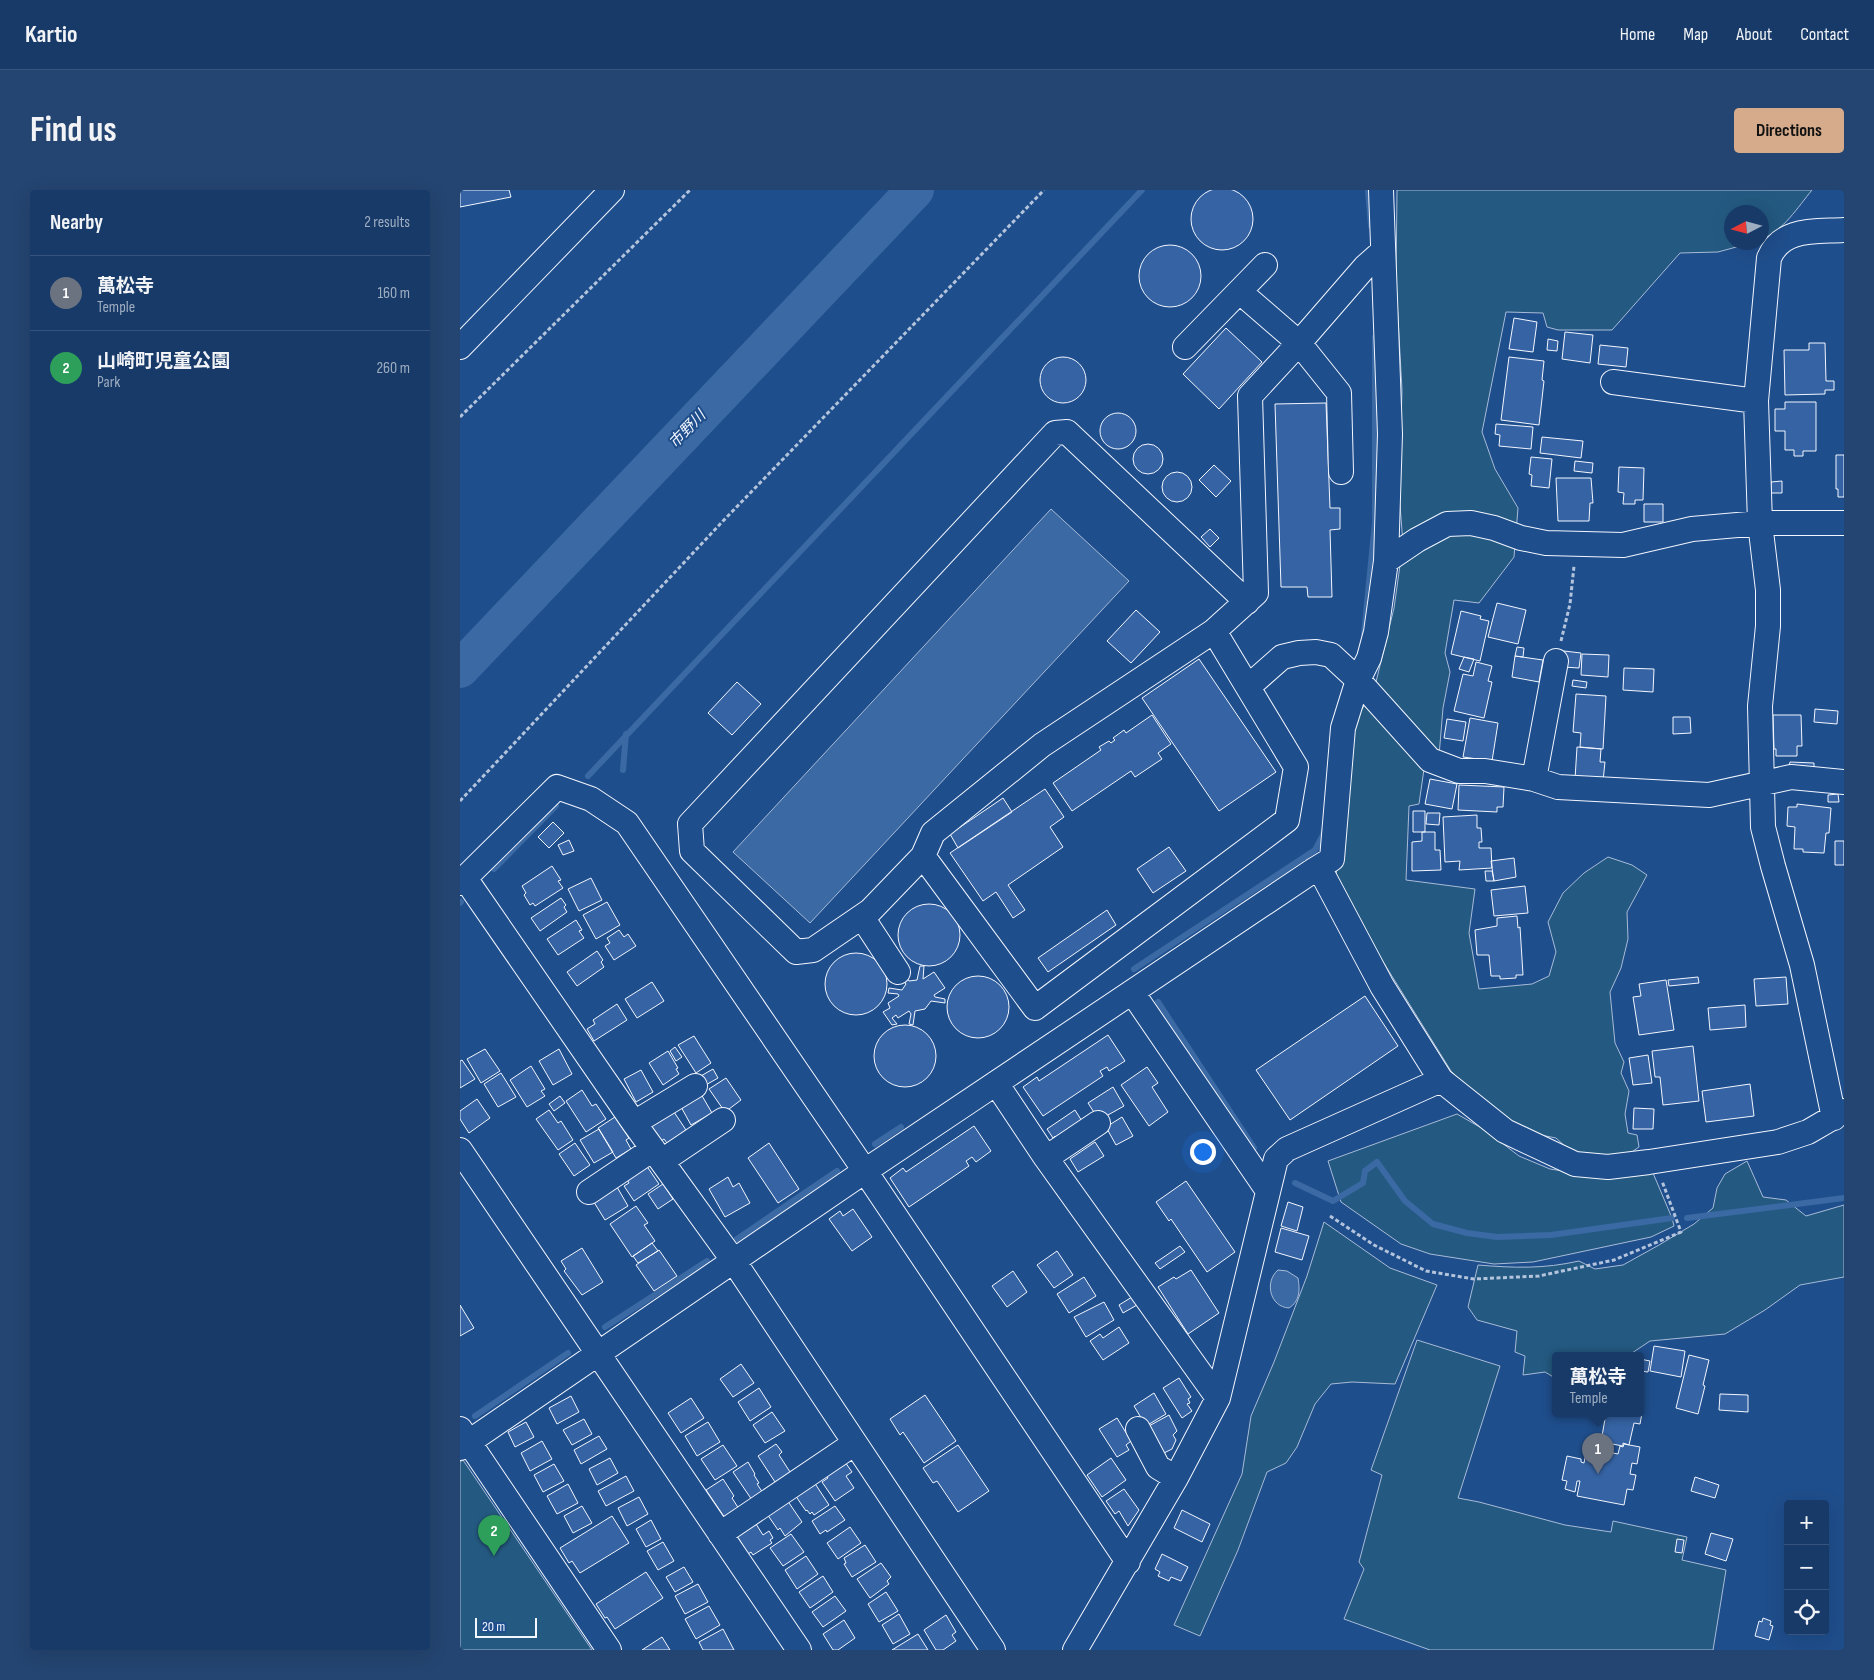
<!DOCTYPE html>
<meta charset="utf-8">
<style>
:root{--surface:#173a69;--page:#244571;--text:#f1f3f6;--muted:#9eadc0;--line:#36547d;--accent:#d6ab8b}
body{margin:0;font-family:"Sofia Sans Condensed","Noto Sans JP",sans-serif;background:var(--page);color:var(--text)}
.controls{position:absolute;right:15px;bottom:15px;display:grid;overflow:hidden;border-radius:5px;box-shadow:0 5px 20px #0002}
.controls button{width:45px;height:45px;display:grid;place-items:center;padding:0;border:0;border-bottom:1px solid var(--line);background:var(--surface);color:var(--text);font:25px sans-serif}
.compass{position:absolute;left:1264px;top:15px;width:45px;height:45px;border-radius:50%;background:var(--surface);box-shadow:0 5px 20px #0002;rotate:264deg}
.scale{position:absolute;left:15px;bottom:12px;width:62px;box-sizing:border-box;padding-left:5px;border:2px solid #f2f6ff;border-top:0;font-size:14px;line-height:18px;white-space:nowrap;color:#f2f6ff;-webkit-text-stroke:4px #1f4e8c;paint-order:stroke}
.you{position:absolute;left:742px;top:961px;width:18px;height:18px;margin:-12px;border:4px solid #fff;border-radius:50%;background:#1a73e8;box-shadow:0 0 0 8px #1a73e833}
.badge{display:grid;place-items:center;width:32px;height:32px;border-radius:50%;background:var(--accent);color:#fff;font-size:16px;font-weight:700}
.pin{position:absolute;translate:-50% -41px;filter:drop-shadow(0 1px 2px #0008)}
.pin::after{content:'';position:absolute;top:26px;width:18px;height:15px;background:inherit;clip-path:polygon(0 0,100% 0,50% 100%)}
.popup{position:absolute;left:1092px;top:1162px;width:92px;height:65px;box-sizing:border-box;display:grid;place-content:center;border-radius:5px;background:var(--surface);filter:drop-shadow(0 1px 4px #0005);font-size:16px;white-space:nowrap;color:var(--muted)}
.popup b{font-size:19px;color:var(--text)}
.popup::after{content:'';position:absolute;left:50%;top:100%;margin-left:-10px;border:10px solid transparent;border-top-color:var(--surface)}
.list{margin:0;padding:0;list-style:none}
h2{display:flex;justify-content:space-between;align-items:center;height:65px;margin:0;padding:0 20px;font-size:21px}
h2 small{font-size:16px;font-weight:400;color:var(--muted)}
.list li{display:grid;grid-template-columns:32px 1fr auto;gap:15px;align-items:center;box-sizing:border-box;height:75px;padding:0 20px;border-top:1px solid var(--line)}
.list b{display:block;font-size:19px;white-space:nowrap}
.list p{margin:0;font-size:16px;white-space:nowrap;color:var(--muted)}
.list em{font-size:16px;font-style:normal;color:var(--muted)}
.icon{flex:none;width:28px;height:28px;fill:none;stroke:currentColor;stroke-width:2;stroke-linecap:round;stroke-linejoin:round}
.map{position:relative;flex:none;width:1384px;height:1460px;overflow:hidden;border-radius:5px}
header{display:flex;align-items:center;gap:30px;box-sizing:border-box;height:70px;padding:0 25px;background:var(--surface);border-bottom:1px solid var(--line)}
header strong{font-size:24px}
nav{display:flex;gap:28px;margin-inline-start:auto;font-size:18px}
.intro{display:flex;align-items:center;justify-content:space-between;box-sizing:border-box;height:120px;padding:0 30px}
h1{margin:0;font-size:35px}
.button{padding:12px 22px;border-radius:5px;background:var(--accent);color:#111;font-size:18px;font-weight:700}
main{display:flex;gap:30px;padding:0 30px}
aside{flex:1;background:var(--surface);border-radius:5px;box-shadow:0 5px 20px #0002}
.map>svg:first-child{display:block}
.green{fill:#245a82;stroke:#a8bbd7}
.water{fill:#3b69a3;stroke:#a8bbd7}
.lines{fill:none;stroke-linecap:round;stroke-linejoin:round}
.stream{stroke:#3b69a3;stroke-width:6}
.river{stroke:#3b69a3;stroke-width:38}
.building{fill:#3563a3;stroke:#f2f6ff}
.minor-casing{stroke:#f2f6ff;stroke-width:26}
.path{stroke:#b3c4dc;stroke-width:3;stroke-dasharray:4 2.5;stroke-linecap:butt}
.minor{stroke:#1f4e8c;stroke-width:24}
.labels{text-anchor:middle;stroke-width:4;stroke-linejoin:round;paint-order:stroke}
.water-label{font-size:15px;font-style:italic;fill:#f2f6ff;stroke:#1f4e8c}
</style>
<header>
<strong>Kartio</strong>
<nav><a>Home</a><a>Map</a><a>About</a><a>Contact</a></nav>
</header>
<div class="intro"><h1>Find us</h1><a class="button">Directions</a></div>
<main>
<aside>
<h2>Nearby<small>2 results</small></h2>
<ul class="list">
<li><span class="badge" style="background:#6b7280">1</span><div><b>萬松寺</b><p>Temple</p></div><em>160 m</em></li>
<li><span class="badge" style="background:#2e9e5b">2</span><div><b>山崎町児童公園</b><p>Park</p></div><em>260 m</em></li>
</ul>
</aside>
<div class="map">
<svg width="1384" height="1460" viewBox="0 0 1384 1460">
<rect width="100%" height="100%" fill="#1f4e8c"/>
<path class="green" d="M937 0H1352C1338 17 1323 41 1302 49V22H1272V52L1291 53 1258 62 1220 63 1152 140H1098L1087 137 1083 123 1046 122 1022 242 1035 279 1058 318 1054 367 1019 413 994 410 985 463 990 482 983 518 978 578 964 579 959 614 949 616 946 690 1015 699 1009 743 1019 799 1072 794 1089 786 1096 762 1088 732 1103 703 1124 683 1148 667 1172 675 1187 685 1167 722 1168 749 1161 778 1150 802 1155 853 1164 872 1161 883 1169 901 1165 924 1168 943 1177 945 1179 957 1166 966 1118 968 1096 948 1060 941 1017 907 991 881 907 746 876 686 892 537 915 496 934 418 943 354 939 302 942 200 936 92Z
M997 924 1025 940 1059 966 1090 979 1149 988 1193 983 1212 1028 1214 1036 1191 1047 1073 1072 1034 1074 970 1064 941 1054 881 1012 868 971Z
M1287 971 1303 1007 1326 1010 1346 1026 1384 1015V1087L1340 1095 1305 1120 1265 1144 1190 1151 1169 1165H1096L1095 1188 1085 1182 1063 1185 1065 1166 1055 1162 1057 1141 1017 1130 1008 1117 1018 1075C1054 1078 1084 1079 1119 1071L1135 1079 1163 1075 1199 1055 1234 1034 1253 1018 1257 998 1265 984Z
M864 1032 930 1078 977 1095 935 1194 892 1192 871 1194 855 1214 837 1257 826 1273 807 1282 778 1360 740 1446 714 1435 782 1284 791 1226 814 1172 847 1086Z
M957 1150 1040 1176 998 1308 1019 1312 1105 1335 1151 1342 1153 1331 1227 1347 1222 1370 1266 1380 1253 1460H970L884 1429 904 1379 899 1372 922 1285 911 1280Z
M3 1270 132 1460H0V1272Z"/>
<path class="water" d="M591 319 669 391 350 733 273 662Z
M818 1080 827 1081 838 1088C840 1100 840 1111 829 1118 810 1117 804 1092 818 1080Z"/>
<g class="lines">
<path class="stream" d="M908 0 911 36
M904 444 915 332V147
M163 580 166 544
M128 586 682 0
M34 679 96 616
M0 713 1 712
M674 779 855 660 863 645 864 640
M698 812 794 958
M415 954 441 937
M835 993 873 1011 903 993 905 981 917 972 945 1011 973 1034 1007 1043 1037 1047 1091 1045 1212 1028
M1227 1028 1384 1008
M277 1049 377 981
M145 1137 247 1071
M15 1226 108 1163"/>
<path class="river" d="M0 479 455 0"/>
</g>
<path class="building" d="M731 29a31 31 0 1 1 62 0a31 31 0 1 1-62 0Z
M0 0H49L51 7 0 17Z
M679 86a31 31 0 1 1 62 0a31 31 0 1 1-62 0Z
M1054 128 1077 132 1073 162 1049 159Z
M766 138 802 172 759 219 723 184Z
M1105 142 1133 145 1130 173 1102 169Z
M1088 149 1098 151 1097 161 1087 160Z
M1349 153H1365L1366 191H1374V200H1365V204L1325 205 1324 160H1349Z
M1140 155 1168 158 1166 177 1138 174Z
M580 190a23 23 0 1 1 46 0a23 23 0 1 1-46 0Z
M1049 167 1084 171 1082 190 1084 191 1079 235 1041 230Z
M1325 212H1356V261H1343V266H1334V260H1325V241H1315V219H1325Z
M866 213 870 318H880V339L870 340 872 407H848L847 397H821L815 214Z
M640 241a18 18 0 1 1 36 0a18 18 0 1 1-36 0Z
M1036 234 1073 237 1071 259 1039 256 1040 245 1035 244Z
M1082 247 1123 251 1121 268 1080 263Z
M673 269a15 15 0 1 1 30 0a15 15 0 1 1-30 0Z
M1376 265H1384V307H1378V299H1376Z
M1071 267 1092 269 1089 298 1071 296 1072 285 1069 284Z
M1115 271 1133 273 1132 283 1114 281Z
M754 275 771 291 756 307 739 290Z
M1159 277 1184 278 1183 310H1175V314H1163L1164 303 1158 302Z
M702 297a15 15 0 1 1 30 0a15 15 0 1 1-30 0Z
M1096 288H1131L1133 313H1130L1129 331H1098Z
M1322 291V303H1311V292Z
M1184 314H1203V332H1184Z
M750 339 759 348 750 357 741 347Z
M1037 413 1066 420 1058 454 1028 447Z
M676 420 700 442 671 473 647 451Z
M1001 421 1021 426 1020 429 1029 431 1020 471 991 464Z
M1057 457 1064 458 1063 467 1055 466Z
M1104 461 1121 463 1119 478 1103 477Z
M1122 464 1149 465 1148 487 1121 485Z
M1055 466 1083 470 1079 492 1052 487Z
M1004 467 1014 469 1009 482 999 479Z
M739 469 816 582 759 621 682 508Z
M1016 472 1032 476 1028 491 1032 492 1024 528 994 521 1003 484 1013 486Z
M1164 478 1194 479 1193 502 1163 500Z
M1113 490 1127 492 1126 498 1112 496Z
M277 492 301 514 272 545 248 523Z
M1116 504 1146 506 1143 559 1120 557 1121 543 1113 542Z
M1355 519 1378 521 1377 534 1354 532Z
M692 525 711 554 698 563 702 569 675 587 671 581 612 621 593 593 641 560 639 557 649 551 651 553 655 550 653 548 664 540 666 543Z
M1313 525H1341L1342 556H1337V566H1316V559H1314Z
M1213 527H1230L1231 543 1213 544Z
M1010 528 1038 533 1032 571 1003 567Z
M987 529 1006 532 1003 551 984 548Z
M1117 557 1141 559 1140 572H1145L1143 591 1115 589Z
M1330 572 1354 573V578L1329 576Z
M970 589 997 594 992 619 965 614Z
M999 595 1044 597 1043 617H1037V622L998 620Z
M585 599 604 627 590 637 603 657 548 695 565 720 553 728 536 702 523 711 490 663Z
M1378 604 1379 612H1368V605Z
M543 608 552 622 498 658 490 644Z
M1337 614 1371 618 1369 643H1366L1364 663 1343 662V659H1334L1335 637 1327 636 1328 617H1337Z
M953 621H965V642H953Z
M967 623H980L979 635 966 634Z
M1017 625V638H1021L1022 652H1019V658H1031L1032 678 999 680 1000 671 985 672 983 627Z
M93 632 104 643 89 658 78 647Z
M962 642H975V660H980L981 680 952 681V652L962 651Z
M109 650 114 661 103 665 98 655Z
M1375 651H1384V675H1375Z
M709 657 726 681 693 703 677 679Z
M1054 668 1056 687 1034 691 1031 671Z
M92 676 101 690 98 691 103 698 75 716 73 713 70 715 64 705 66 703 62 696Z
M1025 681H1032L1034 691H1026Z
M131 688 142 710 119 721 108 699Z
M1065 696 1068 723 1034 726 1031 700Z
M101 708 106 715 104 717 107 722 80 741 71 728Z
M147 712 160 735 136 749 123 725Z
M438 745a31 31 0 1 1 62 0a31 31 0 1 1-62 0Z
M647 720 656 735 588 782 578 768Z
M1057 726 1058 738 1060 737 1063 785H1056V788L1040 789V786H1031L1029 765H1017L1015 740 1037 736V728Z
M116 730 122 740 119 741 124 748 98 765 87 749Z
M159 740 164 747 168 744 176 756 154 770 145 756 150 753 147 748Z
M137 761 143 770 141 772 144 777 117 796 107 782Z
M365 794a31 31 0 1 1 62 0a31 31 0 1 1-62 0Z
M460 776H464L463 789 474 782 485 798 474 805 475 807 485 809V813L471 811 465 819 455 821 453 835 449 834 451 824 449 821 438 828 436 825 432 828 437 834 432 835 423 822 430 818 428 813 439 806 438 804 428 803 429 798 442 800 446 794 440 785 443 782 449 791 457 790Z
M487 817a31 31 0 1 1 62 0a31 31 0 1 1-62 0Z
M1238 787 1239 793 1209 796 1208 790Z
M1326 787 1328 814 1296 816 1294 789Z
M1206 790 1214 840 1179 845 1173 807 1181 806 1179 794Z
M192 792 204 811 177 828 165 809Z
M905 806 938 856 830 930 796 880Z
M157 814 167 830 134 851 127 839 135 834 133 830Z
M1285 815 1286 837 1250 840 1248 818Z
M414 866a31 31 0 1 1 62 0a31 31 0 1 1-62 0Z
M648 845 665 871 649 881 647 877 640 881 643 886 583 926 563 897 577 887 579 891Z
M234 846 251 873 236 883 218 855Z
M1233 856 1239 911 1203 915 1200 887H1195L1192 861Z
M215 857 222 867 216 871 210 861Z
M25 859 40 881 21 893 7 869Z
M99 859 112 884 93 895 79 871Z
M208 861 218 878 216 879 219 884 203 895 189 873Z
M1188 865 1192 893 1173 895 1169 868Z
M2 870 15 889 0 898V871Z
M71 876 85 899 81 901 85 906 67 917 50 890Z
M687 877 698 893 692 897 708 922 689 936 661 895Z
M253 879 258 888 244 896 239 887Z
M181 880 193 902 176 912 164 889Z
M41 883 56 907 38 917 24 894Z
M266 888 281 910 265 922 249 899Z
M1290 894 1294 926 1246 932 1242 901Z
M653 897 664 916 639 930 628 913Z
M122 900 132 916 136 914 146 929 126 942 106 911Z
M241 904 252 923 231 935 220 915Z
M100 906 105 913 94 921 89 914Z
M17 909 30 928 9 943 0 929V921Z
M1174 918 1194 919 1193 939H1173Z
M212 919 226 940 207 953 204 949 201 951 190 935Z
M89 920 98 933 101 931 113 950 98 960 76 929Z
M615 920 625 936 599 952 595 946 593 948 587 939Z
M155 927 169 948 166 950 171 959 156 968 138 938Z
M662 927 673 946 656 955 646 937Z
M514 936 531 961 516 972 512 967 506 971 509 976 449 1017 430 988 443 978 446 982Z
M139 939 153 962 134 973 120 950Z
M635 952 644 966 618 982 610 969Z
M115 953 130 975 114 986 99 964Z
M309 953 339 999 318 1013 288 968Z
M186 975 199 994 174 1011 164 996 169 993 166 988Z
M268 987 273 997 279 993 290 1013 265 1027 249 999Z
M726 991 775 1062 747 1082 711 1029 709 1031 696 1012Z
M203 994 213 1009 198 1019 188 1004Z
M157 997 168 1016 145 1030 132 1009Z
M828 1012 843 1017 837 1041 821 1036Z
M176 1016 188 1033 184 1035 195 1051 172 1067 150 1034Z
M393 1019 412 1047 392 1061 369 1029 380 1021 383 1026Z
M821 1038 849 1046 842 1070 815 1062Z
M192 1053 198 1061 178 1073 173 1066Z
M720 1056 725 1062 700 1079 695 1073Z
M122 1058 143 1092 122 1105 104 1081 106 1079 101 1071Z
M199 1060 217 1086 194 1101 176 1075Z
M597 1061 613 1085 594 1098 577 1075Z
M731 1080 759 1123 728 1144 698 1097 714 1087 716 1089Z
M553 1081 567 1102 547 1117 532 1096Z
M624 1087 636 1106 609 1123 597 1104Z
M672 1107 677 1115 663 1123 659 1115Z
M644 1112 654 1130 626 1147 614 1127Z
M0 1115 14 1138 0 1146Z
M659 1137 669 1153 643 1170 630 1151 640 1144 643 1148Z
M1194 1156 1225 1161 1221 1187 1190 1181Z
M1229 1165 1249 1170 1243 1195 1245 1196 1238 1224 1216 1218Z
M1180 1169 1190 1171 1188 1182 1180 1181Z
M281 1174 294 1193 273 1207 260 1189Z
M719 1188 731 1207 728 1209 730 1213 727 1214 732 1221 722 1228 703 1198Z
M299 1198 311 1217 290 1231 278 1212Z
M694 1203 706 1224 686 1236 674 1216Z
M1260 1204 1288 1205V1222L1259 1220Z
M465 1205 496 1251 464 1273 443 1242 440 1245 430 1229Z
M111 1206 119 1222 97 1234 89 1218Z
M231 1208 244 1228 221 1243 208 1223Z
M312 1222 325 1241 305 1253 293 1235Z
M1146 1223H1182L1180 1234 1174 1233 1169 1255 1163 1253V1256L1141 1252Z
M709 1225 717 1241 713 1245 716 1250 712 1259 702 1264 687 1237Z
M657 1228 671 1251 666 1255 669 1260 657 1267 639 1239Z
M124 1229 132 1244 112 1255 103 1240Z
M66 1232 74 1247 55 1257 48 1242Z
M248 1232 260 1252 237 1266 225 1246Z
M139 1246 147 1259 121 1274 114 1260Z
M82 1251 92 1269 70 1281 61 1263Z
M316 1254 322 1262 319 1265 332 1285 317 1295 298 1266Z
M1164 1254 1180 1257 1177 1274 1172 1273 1170 1284 1176 1285 1173 1300 1167 1299 1164 1315 1117 1306 1120 1291H1117L1115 1302 1105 1299 1107 1291 1102 1290 1107 1266 1121 1269V1272L1124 1273 1127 1258 1158 1264 1160 1256 1163 1257Z
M263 1255 277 1276 255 1290 241 1269Z
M498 1255 529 1301 498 1322 477 1291 473 1293 463 1278Z
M150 1268 158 1283 137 1295 129 1279Z
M651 1268 666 1290 642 1307 627 1285Z
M288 1272 295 1284 294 1285 299 1293 297 1294 303 1303 292 1310 273 1282Z
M385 1272 392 1282 386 1286 394 1298 375 1311 362 1292 368 1288 366 1285Z
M94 1274 104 1291 83 1302 74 1285Z
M166 1286 174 1301 146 1316 138 1301Z
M1235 1287 1259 1295 1255 1308 1231 1301Z
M263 1289 274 1306 272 1308 279 1319 265 1328 246 1300Z
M354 1292 369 1315 354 1325 352 1322 350 1324 347 1320 346 1321 335 1305Z
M108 1294 118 1313 97 1324 87 1306Z
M664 1299 679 1320 668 1336 659 1321 655 1324 646 1311Z
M179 1307 188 1324 167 1336 158 1318Z
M327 1310 342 1332 325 1346 320 1338 318 1340 307 1324Z
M122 1316 132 1333 113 1343 104 1326Z
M375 1316 385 1330 367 1342 366 1340 360 1344 352 1331Z
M722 1320 750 1334 742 1352 714 1338Z
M152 1326 169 1353 120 1383 112 1371 109 1373 100 1358Z
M191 1330 201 1349 186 1357 176 1339Z
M296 1334 303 1345 309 1341 313 1348 310 1350 312 1353 293 1365 291 1362 288 1364 277 1346Z
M390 1337 401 1353 378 1369 367 1353Z
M1251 1343 1273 1349 1266 1371 1245 1364Z
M331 1344 344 1362 323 1376 310 1358Z
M1217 1349 1224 1350 1222 1363 1215 1362Z
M203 1352 214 1371 198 1380 187 1361Z
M405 1355 416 1372 392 1387 384 1374 386 1373 384 1368Z
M702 1364 728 1377 721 1391 711 1387 709 1391 698 1386 700 1382 695 1379Z
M346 1366 358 1384 337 1399 325 1380Z
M421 1373 431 1387 427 1391 429 1394 410 1408 397 1389Z
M224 1377 233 1392 215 1402 206 1387Z
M186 1382 203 1408 155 1439 147 1427 145 1428 136 1414Z
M363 1386 373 1402 350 1418 339 1402Z
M238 1394 248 1412 225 1424 215 1406Z
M426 1402 438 1421 419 1432 408 1414Z
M375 1406 386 1421 363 1437 352 1422Z
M249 1416 260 1435 236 1449 225 1429Z
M439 1424 450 1444 433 1454 422 1435Z
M486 1425 496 1442 492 1445 496 1451 483 1460H476L464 1440Z
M1303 1428 1311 1431 1310 1435 1313 1436 1309 1450 1295 1446 1299 1431 1302 1432Z
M384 1430 395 1448 378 1460H373L363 1444Z
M263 1439 274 1460H243L239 1452Z
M458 1444 468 1460H432Z
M202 1447 210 1460H182Z"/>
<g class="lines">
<g class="minor-casing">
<path id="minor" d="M780 102 839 153 879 203 881 282
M0 157 152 0
M725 157 805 75
M1153 192 1296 211
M926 371 957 350 987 334 1011 333 1034 338 1061 348 1086 353 1163 355 1232 339 1300 333H1384
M787 412 607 242 595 243 230 634 232 661 336 762 353 760 410 721 463 666 473 643 582 555 754 441 796 403 790 206 839 153 905 77 923 61
M788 497 822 467 839 463 856 462 871 465 898 490 970 570 999 581H1025L1074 589 1098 597 1249 605 1331 587 1384 592
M1074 589 1096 471
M463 666 575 818 827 630 836 577 754 441
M854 680 863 685 922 796 981 890 1045 941 1115 974 1148 977 1189 972 1318 952 1348 942 1384 921
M5 688 174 933 273 1070 533 1460
M0 693 97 597 131 609 167 633 405 981 668 1372
M402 727 438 782
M672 802 808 1001
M536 893 586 968 758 1208
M1374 928 1342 775 1313 676 1303 637 1300 516 1308 436V400L1300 333 1296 211 1309 68C1322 37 1356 42 1384 40
M174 933 235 896
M0 960 339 1460
M586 968 638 933
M202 971 263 930
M129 1002 193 959
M0 1239 149 1460
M678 1239 698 1277 716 1288
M0 1258 405 981 854 680 872 669 883 538 898 490 909 468 916 442 926 371 930 244 921 0
M260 1344 395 1253
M615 1460 716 1288 758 1208 816 969 827 959 981 890"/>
</g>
<path class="path" d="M0 227 230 0
M1101 451 1110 414 1114 376
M0 611 263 331 584 0
M870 1026 914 1055 966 1081 1014 1089 1079 1086 1154 1070 1221 1042 1202 991"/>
<use href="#minor" class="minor"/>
</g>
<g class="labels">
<g class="water-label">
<text transform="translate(227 239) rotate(-46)" y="5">市野川</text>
</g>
</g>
</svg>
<div class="controls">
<button>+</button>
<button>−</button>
<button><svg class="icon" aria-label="locate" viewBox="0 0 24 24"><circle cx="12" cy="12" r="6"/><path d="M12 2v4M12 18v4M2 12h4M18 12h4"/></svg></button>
</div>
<svg class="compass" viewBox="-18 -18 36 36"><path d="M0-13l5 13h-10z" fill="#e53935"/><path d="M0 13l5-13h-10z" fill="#9eadc0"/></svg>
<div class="scale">20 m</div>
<div class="you"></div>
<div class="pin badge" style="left:1138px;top:1284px;background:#6b7280">1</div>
<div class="popup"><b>萬松寺</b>Temple</div>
<div class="pin badge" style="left:34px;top:1366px;background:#2e9e5b">2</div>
</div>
</main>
